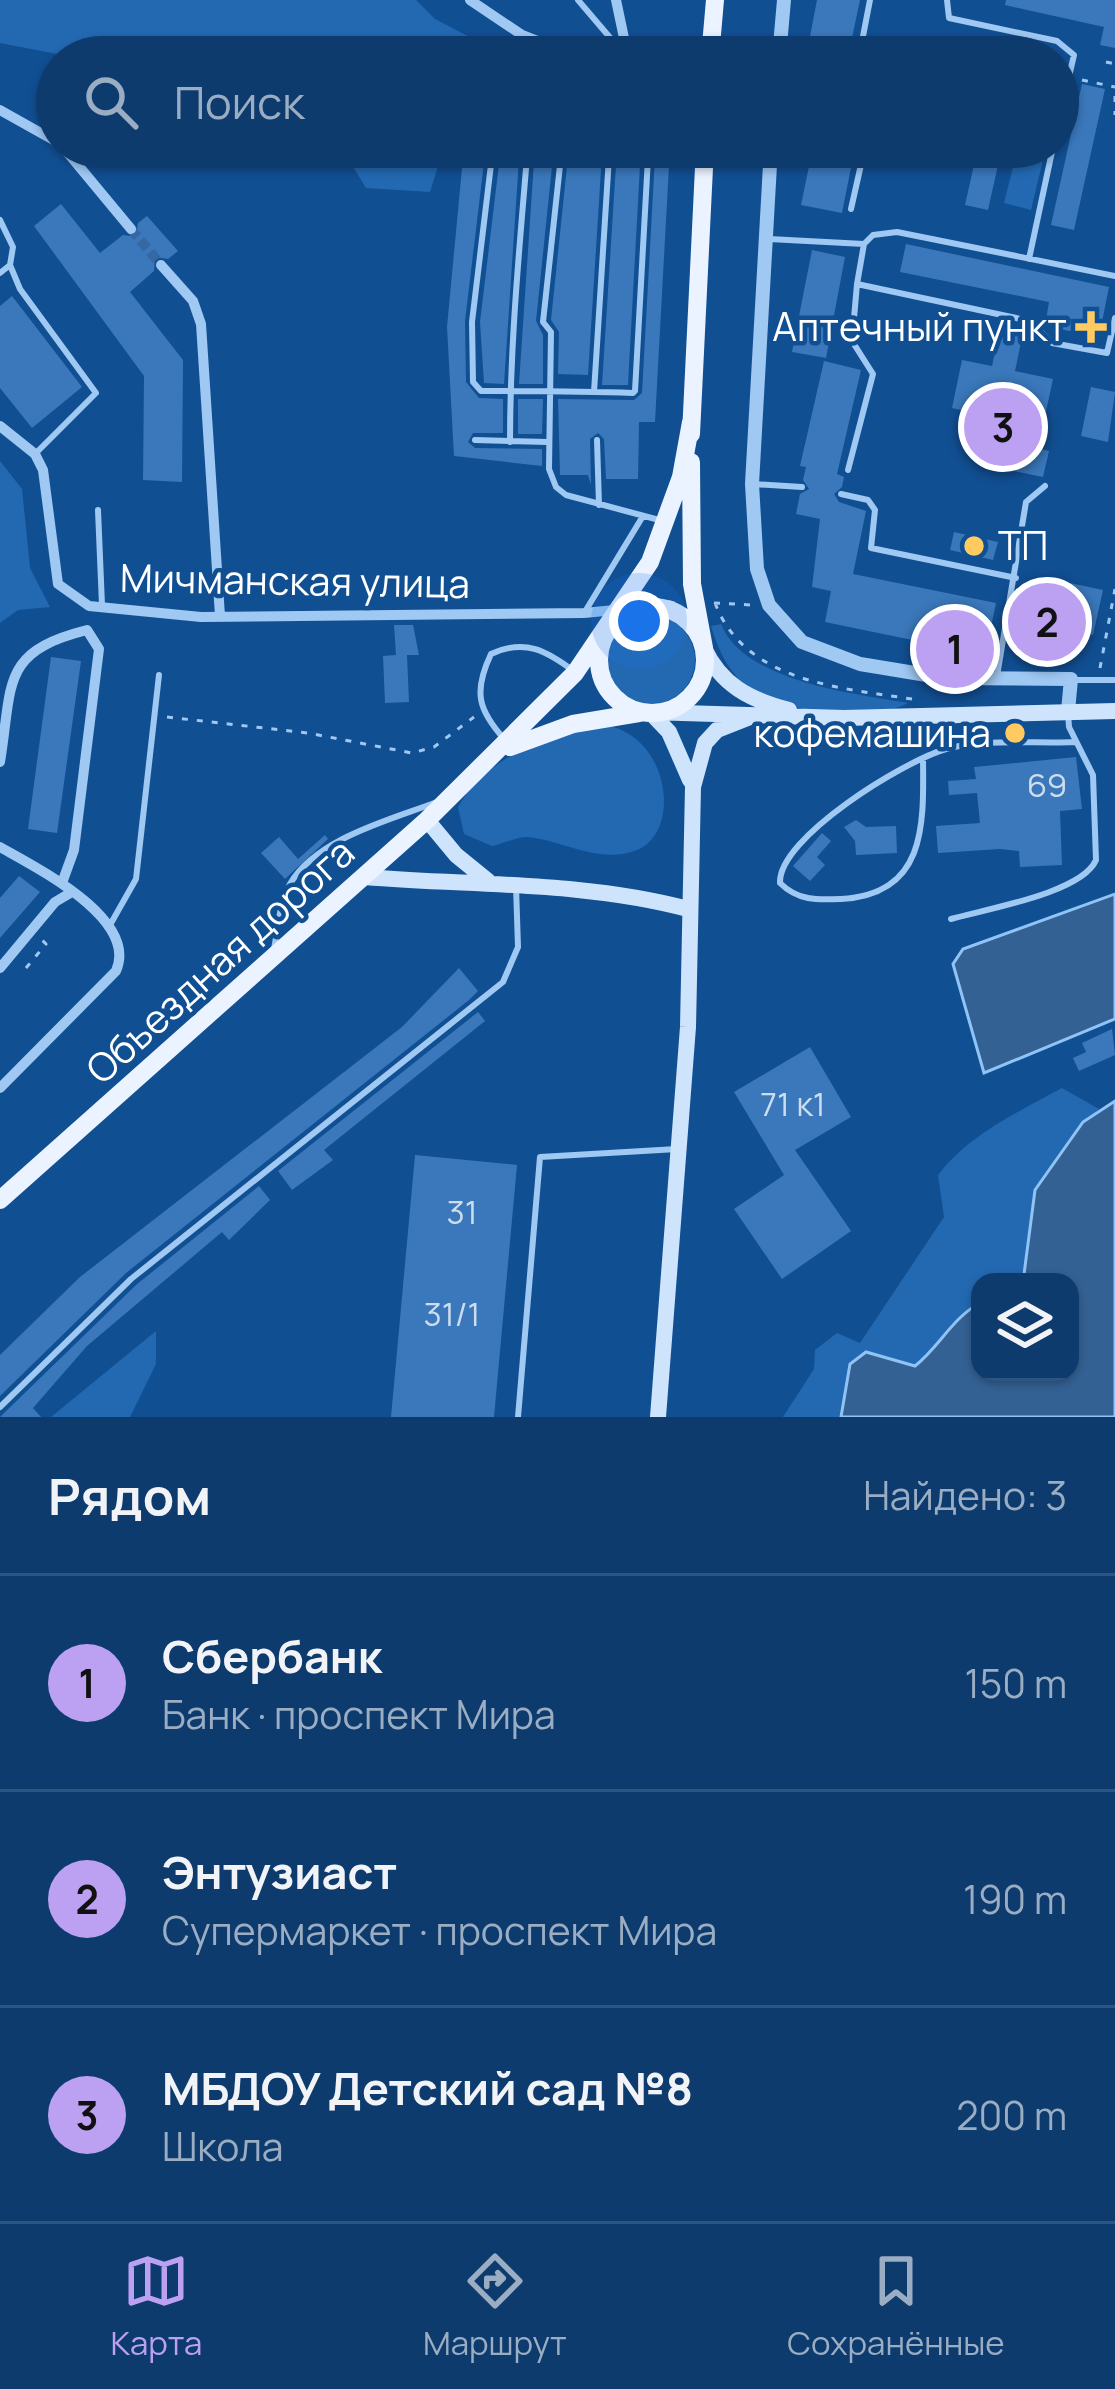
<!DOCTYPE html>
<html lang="ru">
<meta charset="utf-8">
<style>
:root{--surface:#0d3b6e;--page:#1b4676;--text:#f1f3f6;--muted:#9aadc2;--line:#2d5581;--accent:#bca0f2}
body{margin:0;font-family:Manrope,sans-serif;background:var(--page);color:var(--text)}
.controls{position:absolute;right:36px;bottom:36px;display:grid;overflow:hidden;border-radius:24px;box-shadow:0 3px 9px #0004}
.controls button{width:108px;height:108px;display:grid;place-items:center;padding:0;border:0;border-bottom:3px solid var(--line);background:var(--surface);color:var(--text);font:60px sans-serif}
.you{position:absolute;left:639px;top:621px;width:42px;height:42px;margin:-30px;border:9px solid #fff;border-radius:50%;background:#1a73e8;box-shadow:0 0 0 18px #1a73e833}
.badge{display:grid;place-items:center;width:78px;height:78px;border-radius:50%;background:var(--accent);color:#111;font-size:39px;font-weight:700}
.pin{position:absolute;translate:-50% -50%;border:6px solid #fff;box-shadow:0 3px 12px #0006}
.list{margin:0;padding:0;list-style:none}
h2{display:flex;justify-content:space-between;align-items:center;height:156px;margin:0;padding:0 48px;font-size:51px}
h2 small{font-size:39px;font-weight:400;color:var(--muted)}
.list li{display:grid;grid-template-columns:78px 1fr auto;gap:36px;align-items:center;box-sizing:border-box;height:216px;padding:0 48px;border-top:3px solid var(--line)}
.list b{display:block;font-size:45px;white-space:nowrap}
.list p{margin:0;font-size:39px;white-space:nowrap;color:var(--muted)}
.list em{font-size:39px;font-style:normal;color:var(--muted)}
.icon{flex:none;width:66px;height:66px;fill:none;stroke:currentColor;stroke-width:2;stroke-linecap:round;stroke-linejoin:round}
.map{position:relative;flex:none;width:1115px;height:1417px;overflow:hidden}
.search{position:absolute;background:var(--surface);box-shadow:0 3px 9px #0004;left:36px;right:36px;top:36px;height:132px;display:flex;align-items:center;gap:30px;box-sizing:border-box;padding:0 42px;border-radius:66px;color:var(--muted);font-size:45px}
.sheet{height:804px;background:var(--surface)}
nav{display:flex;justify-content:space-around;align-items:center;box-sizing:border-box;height:168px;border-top:3px solid var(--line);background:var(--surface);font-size:33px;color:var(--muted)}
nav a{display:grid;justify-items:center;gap:6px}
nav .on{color:var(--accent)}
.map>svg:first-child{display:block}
.green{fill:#2369b2}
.water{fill:#346193;stroke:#90c3f6;stroke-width:3}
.building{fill:#3a78bb}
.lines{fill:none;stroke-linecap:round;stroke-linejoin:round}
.minor-tunnel{stroke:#3569a3;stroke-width:10;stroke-dasharray:10 5;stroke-linecap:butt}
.path{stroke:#9fc8f3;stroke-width:3;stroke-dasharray:6 9;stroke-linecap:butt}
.service{stroke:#9fc8f3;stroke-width:6}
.minor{stroke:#9fc8f3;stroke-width:10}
.tertiary{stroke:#9fc8f3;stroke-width:14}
.secondary{stroke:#cee4fc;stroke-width:16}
.primary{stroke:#eaf3ff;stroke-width:18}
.poi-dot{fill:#ffcb60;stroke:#114f93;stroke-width:4.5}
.labels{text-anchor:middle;stroke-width:9;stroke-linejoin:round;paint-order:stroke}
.number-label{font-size:33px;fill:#ceddee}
.poi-label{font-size:39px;fill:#fff;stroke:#114f93;text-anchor:end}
.street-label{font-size:39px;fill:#fff;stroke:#114f93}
</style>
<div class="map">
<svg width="1115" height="1417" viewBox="0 0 1115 1417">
<rect width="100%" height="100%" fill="#114f93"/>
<path class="green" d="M0 0H416L435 19 508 57H73L0 43Z
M341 147H444L430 192 366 188Z
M1018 147H1046L1031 210 1004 203Z
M0 461 22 489 30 568 50 607 18 610 0 623Z
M607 660a44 44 0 1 1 88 0a44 44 0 1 1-88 0Z
M721 624C743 681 854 694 908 703 867 724 789 713 751 689 729 675 718 649 711 626Z
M603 725C669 733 683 831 637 850 598 865 564 840 527 837 516 837 503 844 492 846L464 834 458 807C489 754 547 736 603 725Z
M1062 1088 1099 1109 1035 1190 1023 1282H980V1303C952 1318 940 1346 915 1366L866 1353 850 1364 841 1417H783L814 1369 815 1350 837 1333 860 1343 944 1217 938 1175C968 1135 1018 1112 1062 1088Z
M156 1331V1364L130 1417H51Z"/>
<path class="water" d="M1115 894V1019L984 1073 953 964 963 949Z
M1115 1101V1417H841L850 1364 866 1352 915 1366C940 1346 952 1318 980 1303V1372H1070V1282H1023L1035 1190 1083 1122Z"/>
<path class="building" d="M817 0H860L848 57H806Z
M1006 0H1115V48L1100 45 1104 27 1005 5Z
M1082 84 1105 89 1074 230 1051 225Z
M464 147H482L485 154 465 321 466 382 479 398 503 399V433H473L468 442 475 448 542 449V466L454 456 447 327Z
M535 147H554L536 321 543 335V384H519Z
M569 147H670L655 422H639L638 479H606L604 439 598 433 590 439 591 485 588 475H560L558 399 634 400 642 393 655 157 648 151 602 154 588 375 558 374 559 332 551 320Z
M813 147H855L842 213 801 205Z
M978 147H1002L988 210 965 205Z
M500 156 519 159 504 384 484 383 480 322Z
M616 165H640L628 385H602Z
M61 204 100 253 123 235 136 237 138 223 147 216 178 251 168 259 155 257 154 271 130 292 183 360 182 482 143 480 144 376 34 226Z
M906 244 1109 287 1099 337 1045 326 1049 302 900 272Z
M812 250 845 257 826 358 792 352Z
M12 296 82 387 32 428 0 388V306Z
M1001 324 1024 328 1015 371 1053 379 1038 448 1049 451 1043 477 994 467 999 440 1011 442 1020 402 978 393 974 413 952 408 962 360 992 366Z
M824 361 861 370 837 474 844 477 842 487 834 494 839 502 866 511 853 574 996 603 985 655 825 622 831 591 812 587 820 519 796 514 800 494 809 489 803 480 806 467 800 466Z
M1091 387 1115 392 1108 442 1081 436Z
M518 399H543L542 434H518Z
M954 532 998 542 993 560 950 550Z
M1051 579 1103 590 1093 635 1041 624Z
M394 625H413L419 655H407L409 702 385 703 383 656 396 655Z
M51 657 81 661 57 833 28 829Z
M1076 757 1082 809 1060 811 1062 865 1020 867 1019 851 1000 849 938 853 936 826 980 823 977 793 949 795 948 781 976 779 974 767Z
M856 820 866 827 896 826 897 853 856 855 855 841 844 827Z
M822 833 831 841 817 857 825 865 810 881 793 866Z
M325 835 328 839 285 879 261 853 279 837 298 859Z
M19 876 40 892 0 938V898Z
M459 968 478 991 469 1000 126 1273 0 1396V1355L80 1277 402 1027Z
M478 1012 485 1021 324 1150 333 1160 292 1190 278 1171Z
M1112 1029 1115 1055 1079 1071 1073 1058 1086 1052 1082 1043Z
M810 1047 851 1117 795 1150 851 1231 782 1279 734 1209 784 1175 734 1092Z
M415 1155 517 1165 494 1417H391Z
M259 1186 270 1200 229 1240 222 1232 87 1346 33 1408 41 1417H0L136 1285Z"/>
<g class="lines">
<path class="minor-tunnel" d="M131 229 161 265"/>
<path class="path" d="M1106 62 1115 64
M1082 80 1115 87
M1115 96V115
M654 599 680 604
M714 603 752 605
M715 603C746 684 844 688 918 700
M1100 668 1115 589
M167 717 308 733 412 753 434 747 474 717
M26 968 46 944 41 939"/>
<path class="service" d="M578 0 624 54
M947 0 949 18 1057 41 1074 55 1058 124
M859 57 870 0
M562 147 543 322 551 332 549 469 556 487 566 495 663 521
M851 209 865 147
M0 220 13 247 10 265
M769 239 864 244 873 235 897 232 1115 276
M864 244 857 284 1030 321 1052 343 1107 353 1115 318
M1029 259 1053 147
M0 273 10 265 20 289 96 393 35 454
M475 440 548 442
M597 440 599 505
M510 442C510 346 519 252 527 157L522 150 493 148 472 322 473 382 481 391C531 391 582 391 633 393L635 391 648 158 609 157 594 392
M848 470 873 374 852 341 857 284
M752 484 802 487
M841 494 868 500 875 510 871 548 1016 578
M98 510 102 605
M586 610 643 516
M997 676 1026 502 1045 486
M1074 680H1115
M505 740C478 710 473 692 491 654 525 638 547 651 575 672
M947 748 954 718
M923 759C924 828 925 894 841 899 817 900 798 901 780 883 778 838 904 761 946 749 984 738 1035 744 1075 742
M951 919C986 909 1082 893 1096 860L1093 775 1069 727 1068 713
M110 925 136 879 159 675
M274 949C278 929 279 903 290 884 317 838 390 820 437 802
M0 1407 131 1279 503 982 518 947 516 886
M518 1417 540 1157 677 1149"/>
<path class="minor" d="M470 0 522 35 578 57
M616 0 628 57
M0 110 57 142
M63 147 131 229
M161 265 193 301 201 324 220 616
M0 426 35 454 43 470 58 584 89 606 201 617 584 613 645 607
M0 762C13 683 0 652 87 630L99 649 74 850 62 883
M0 847C37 868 139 919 116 971L0 1088
M0 968 55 902 72 892"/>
<path class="tertiary" d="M779 57 784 0
M771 147 752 484 757 569 769 605 802 642 860 664 945 678 1071 679 1068 711"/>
<path class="secondary" d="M704 648C721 685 750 700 789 710
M650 712 844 718 1115 711
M650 712 669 732 690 780
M427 820 456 855 488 881
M365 877C472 886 583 881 688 909
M658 1417 688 1027 693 787 705 743 717 730 755 715"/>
<path class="primary" d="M710 57 715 0
M691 434 705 147
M691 462 692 584 704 648
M599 660a53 53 0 1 1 106 0a53 53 0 1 1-106 0Z
M510 747 573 724 639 713
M0 1200 427 820 575 673 650 562 681 477 691 422"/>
</g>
<g class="poi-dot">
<path d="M1085 309h12v12h12v12h-12v12h-12v-12h-12v-12h12z"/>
<circle cx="974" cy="546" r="12"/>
<circle cx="1015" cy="733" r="12"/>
</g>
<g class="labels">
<g class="number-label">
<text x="1047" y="797">69</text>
<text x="793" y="1116">71 к1</text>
<text x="462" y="1224">31</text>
<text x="452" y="1326">31/1</text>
</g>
<g class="poi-label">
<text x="1067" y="341">Аптечный пункт</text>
<text x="998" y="560" text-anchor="start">ТП</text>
<text x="991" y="747">кофемашина</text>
</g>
<g class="street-label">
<text transform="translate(295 581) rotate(1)" y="14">Мичманская улица</text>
<text transform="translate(220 961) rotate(-42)" y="14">Объездная дорога</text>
</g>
</g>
</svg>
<div class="controls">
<button><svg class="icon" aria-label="layers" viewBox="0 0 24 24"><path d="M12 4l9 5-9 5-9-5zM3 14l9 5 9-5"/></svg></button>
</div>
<div class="you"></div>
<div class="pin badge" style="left:955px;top:649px">1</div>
<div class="pin badge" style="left:1047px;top:622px">2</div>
<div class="pin badge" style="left:1003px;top:427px">3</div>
<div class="search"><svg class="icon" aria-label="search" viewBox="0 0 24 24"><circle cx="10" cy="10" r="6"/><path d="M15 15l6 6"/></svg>Поиск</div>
</div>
<section class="sheet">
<h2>Рядом<small>Найдено: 3</small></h2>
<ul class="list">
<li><span class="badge">1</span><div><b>Сбербанк</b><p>Банк · проспект Мира</p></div><em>150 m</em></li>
<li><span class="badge">2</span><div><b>Энтузиаст</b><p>Супермаркет · проспект Мира</p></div><em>190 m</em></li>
<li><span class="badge">3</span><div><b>МБДОУ Детский сад №8</b><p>Школа</p></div><em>200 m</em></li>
</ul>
</section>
<nav>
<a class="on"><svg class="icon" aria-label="map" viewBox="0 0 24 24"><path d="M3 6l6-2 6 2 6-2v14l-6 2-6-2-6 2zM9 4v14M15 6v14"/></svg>Карта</a>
<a><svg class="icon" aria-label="directions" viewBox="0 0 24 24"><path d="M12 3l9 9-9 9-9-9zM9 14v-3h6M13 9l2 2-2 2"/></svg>Маршрут</a>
<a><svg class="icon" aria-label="saved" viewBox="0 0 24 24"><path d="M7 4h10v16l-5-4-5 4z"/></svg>Сохранённые</a>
</nav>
